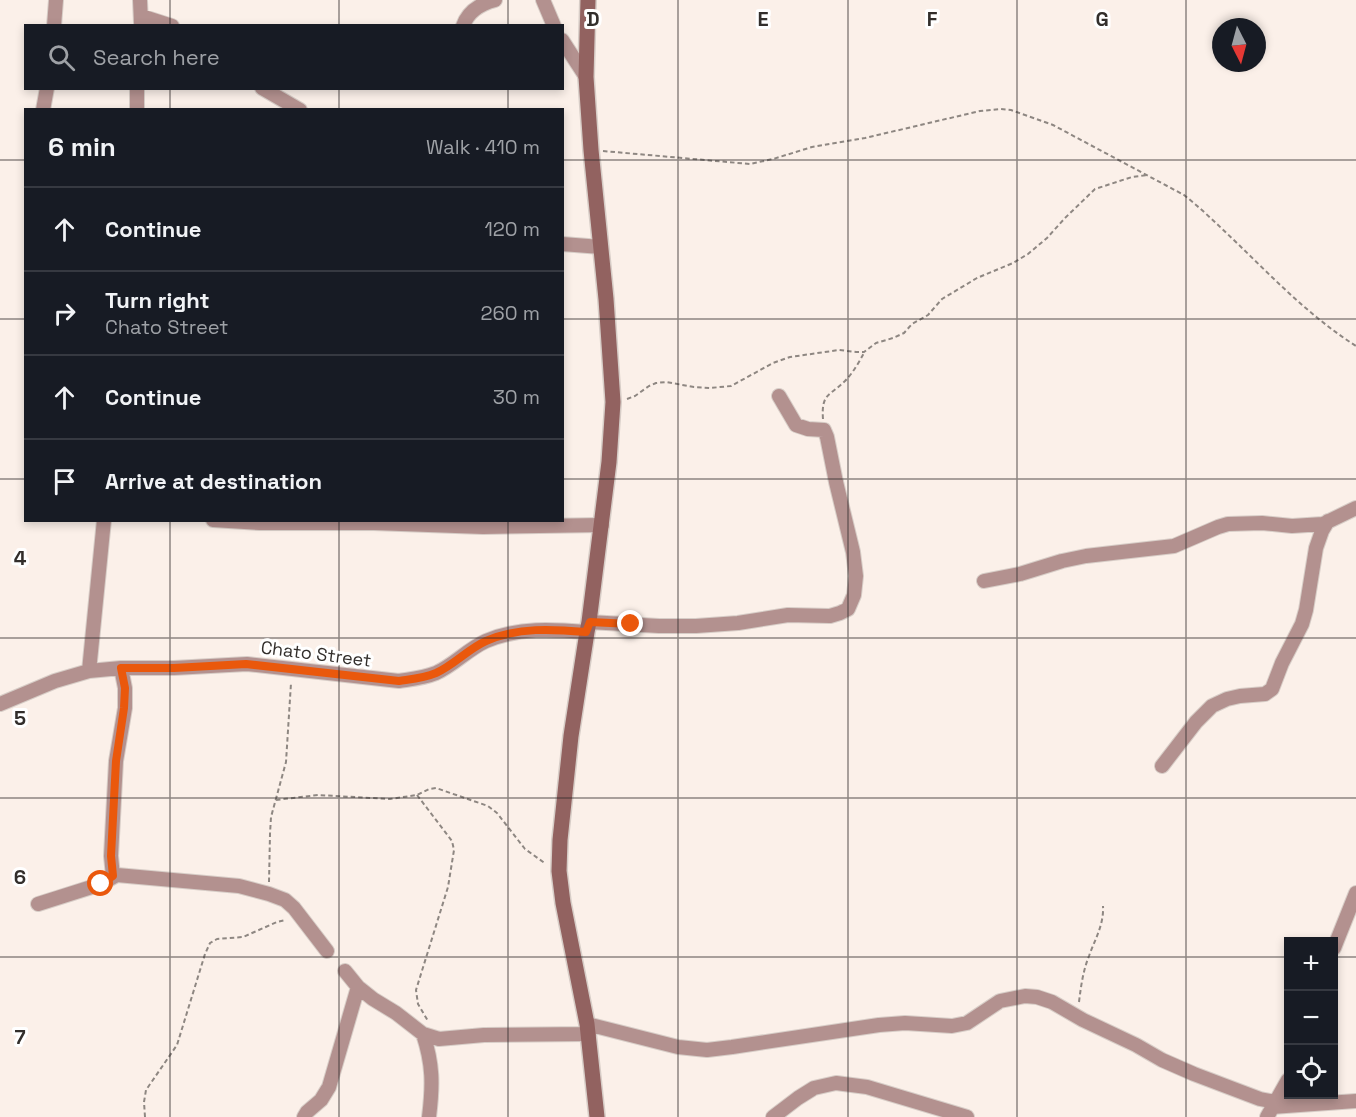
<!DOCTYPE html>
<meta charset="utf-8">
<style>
:root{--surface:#171b24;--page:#242831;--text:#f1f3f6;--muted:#9ea1a6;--line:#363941}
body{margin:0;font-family:"Space Grotesk",sans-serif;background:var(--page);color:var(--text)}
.controls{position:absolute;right:18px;bottom:18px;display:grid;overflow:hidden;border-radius:0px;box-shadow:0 3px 9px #0003}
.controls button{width:54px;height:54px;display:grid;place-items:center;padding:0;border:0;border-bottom:2px solid var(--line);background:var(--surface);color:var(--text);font:30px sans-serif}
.compass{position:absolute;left:1212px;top:18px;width:54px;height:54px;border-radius:50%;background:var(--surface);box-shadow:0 3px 9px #0003;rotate:174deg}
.stop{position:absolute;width:18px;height:18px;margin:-14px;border:4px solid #ea580c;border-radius:50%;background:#fff}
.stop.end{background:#ea580c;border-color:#fff;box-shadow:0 2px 6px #0008}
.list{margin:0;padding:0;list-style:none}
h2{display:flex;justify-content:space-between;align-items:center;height:78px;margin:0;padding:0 24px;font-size:26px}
h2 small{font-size:20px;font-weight:400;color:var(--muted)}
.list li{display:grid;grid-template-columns:39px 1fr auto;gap:18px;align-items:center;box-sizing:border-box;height:84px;padding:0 24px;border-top:2px solid var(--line)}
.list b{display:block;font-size:22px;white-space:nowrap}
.list p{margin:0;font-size:20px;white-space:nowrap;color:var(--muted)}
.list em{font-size:20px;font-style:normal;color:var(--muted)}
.icon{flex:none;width:33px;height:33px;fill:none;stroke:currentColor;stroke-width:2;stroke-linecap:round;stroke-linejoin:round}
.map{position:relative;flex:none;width:1356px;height:1117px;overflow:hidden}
.search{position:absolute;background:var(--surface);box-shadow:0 3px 9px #0003;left:24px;top:24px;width:540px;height:66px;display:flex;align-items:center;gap:15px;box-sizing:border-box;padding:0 21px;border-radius:0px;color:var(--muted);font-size:22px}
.panel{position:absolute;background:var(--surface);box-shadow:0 3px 9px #0003;left:24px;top:108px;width:540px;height:414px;border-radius:0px}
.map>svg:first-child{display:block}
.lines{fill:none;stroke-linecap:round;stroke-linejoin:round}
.street-casing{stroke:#d7cdc7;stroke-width:16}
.secondary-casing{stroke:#d7cdc7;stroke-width:18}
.path{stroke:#8e8782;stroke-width:2;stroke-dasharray:4.5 3;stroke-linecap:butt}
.street{stroke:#b3918f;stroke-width:14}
.secondary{stroke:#926260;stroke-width:15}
.route{stroke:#ea580c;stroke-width:8}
.grid{fill:none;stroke:#322e2b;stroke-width:1.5;stroke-opacity:0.55}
.labels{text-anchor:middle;stroke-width:6;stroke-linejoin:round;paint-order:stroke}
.street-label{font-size:18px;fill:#322e2b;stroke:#fff}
.grid-label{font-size:20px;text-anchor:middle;font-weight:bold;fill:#322e2b;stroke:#fff;stroke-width:6;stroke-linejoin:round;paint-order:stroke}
</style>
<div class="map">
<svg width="1356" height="1117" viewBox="0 0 1356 1117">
<rect width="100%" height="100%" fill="#fbf0e9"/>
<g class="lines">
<g class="street-casing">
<path id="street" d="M140 0 141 23
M543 0 554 26
M141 16 172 26
M54 26 56 0
M463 26C468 11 480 4 495 0
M562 40 586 77
M262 88 300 110
M43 110 47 88
M137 110V88
M562 244 601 247
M213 520 260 523H374L483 527 602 525
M984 581 1020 574 1062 561 1086 556 1174 546 1218 527 1228 524 1262 523 1292 526 1323 524 1356 508
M589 622 659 626H696L738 623 788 615 830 616 840 613 848 609 854 595 856 576 853 552 836 482 827 437 824 430 808 429 796 425 779 396
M89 671 104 520
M0 704 55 681 89 671 121 668H174L247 664 399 681C412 679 424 678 436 673 454 665 468 649 486 641 519 627 552 629 587 632
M1162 766 1196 722 1212 706 1227 699 1240 696 1265 694 1272 689 1282 663 1302 624 1306 610 1316 548 1322 531 1328 521
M113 876 111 856 116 761 125 708V688L121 668
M38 904 101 884 117 875 239 886 269 894 285 900 294 908 327 951
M1334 948 1356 893
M345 971 358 987 373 999 396 1013 423 1034 439 1039 484 1035 589 1034
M587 1024 678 1047 707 1050 732 1047 879 1025 905 1023 952 1026 967 1023 1000 1001 1025 996 1037 997 1052 1002 1083 1020 1136 1045 1162 1060 1194 1074 1260 1099 1275 1102
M423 1034C433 1064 433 1085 429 1117
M1272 1107 1356 1101
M304 1117 307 1112 321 1100 329 1087 358 987
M773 1117 798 1098 814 1088 836 1083 867 1087 967 1117
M1267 1117 1288 1080"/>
</g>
<g class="secondary-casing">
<path id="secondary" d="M588 0 586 77 591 150 606 299 613 402 609 462 589 622 587 632 571 736 560 840 559 871 563 903 587 1024 597 1117"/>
</g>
<path class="path" d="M603 151 750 164 773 159 812 147 865 138 980 111 1000 109 1011 110 1053 125 1184 195C1203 210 1220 227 1238 244 1275 280 1312 318 1356 346
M627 399 635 396 649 386 656 383 666 382 694 387 710 388 731 386 773 363 790 357 839 350 856 352H864L876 343 893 338 904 333 912 324 928 315 942 299 977 278 1013 263 1028 254 1047 238 1065 218 1095 189 1132 177 1147 175
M823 419C821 393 830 396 845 381 853 373 859 362 864 353
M417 795 452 841 454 850 448 887 416 990 418 1004 428 1021
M276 800 318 795 390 799 417 795 429 789 436 788 488 806 497 813 525 849 546 864
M269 882 270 834 271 817 286 762 291 683
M1079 1002C1081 986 1083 971 1089 956 1095 939 1104 925 1103 906
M145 1117 144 1102 146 1090 177 1045 205 954 210 943 217 939 243 937 277 922 286 920"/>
<use href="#street" class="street"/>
<use href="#secondary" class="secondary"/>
</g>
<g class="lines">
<path class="route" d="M101 884 113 876 111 856 116 761 124 708 125 688 121 668H174L246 664 399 681C412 679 424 678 436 673 454 665 468 649 486 641 519 627 552 629 586 632L590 622 631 624"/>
</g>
<path class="grid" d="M170 0V26M339 0V26M508 0V26M678 0V1117M848 0V1117M1017 0V1117M1186 0V1117M170 88V110M339 88V110M508 88V110M0 160H26M562 160H1356M0 319H26M562 319H1356M0 479H26M562 479H1356M170 520V1117M339 520V1117M508 520V1117M0 638H1356M0 798H1356M0 957H1288M1334 957H1356"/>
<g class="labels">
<g class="street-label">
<text transform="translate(316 654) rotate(7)" y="6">Chato Street</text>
</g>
</g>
<g class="grid-label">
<text x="593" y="26">D</text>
<text x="763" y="26">E</text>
<text x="932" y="26">F</text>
<text x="1102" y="26">G</text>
<text x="20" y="565">4</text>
<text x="20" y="725">5</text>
<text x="20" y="884">6</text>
<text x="20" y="1044">7</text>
</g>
</svg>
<div class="controls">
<button>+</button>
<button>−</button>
<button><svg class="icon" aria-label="locate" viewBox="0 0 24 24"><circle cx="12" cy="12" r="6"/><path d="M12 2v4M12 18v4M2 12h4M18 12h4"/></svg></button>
</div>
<svg class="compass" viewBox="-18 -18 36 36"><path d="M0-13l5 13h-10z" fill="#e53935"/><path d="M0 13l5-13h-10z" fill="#9ea1a6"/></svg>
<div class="stop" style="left:101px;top:884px"></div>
<div class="stop end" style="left:631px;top:624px"></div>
<div class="search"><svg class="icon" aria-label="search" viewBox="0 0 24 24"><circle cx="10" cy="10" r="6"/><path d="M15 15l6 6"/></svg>Search here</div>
<section class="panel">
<h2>6 min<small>Walk · 410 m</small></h2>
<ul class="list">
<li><svg class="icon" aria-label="ahead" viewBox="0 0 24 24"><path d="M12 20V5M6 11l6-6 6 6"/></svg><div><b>Continue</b></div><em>120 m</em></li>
<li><svg class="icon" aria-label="right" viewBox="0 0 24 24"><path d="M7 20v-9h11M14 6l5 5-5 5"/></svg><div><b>Turn right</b><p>Chato Street</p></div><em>260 m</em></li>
<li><svg class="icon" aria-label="ahead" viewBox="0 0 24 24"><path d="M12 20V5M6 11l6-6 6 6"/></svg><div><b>Continue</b></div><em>30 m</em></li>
<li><svg class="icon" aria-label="arrive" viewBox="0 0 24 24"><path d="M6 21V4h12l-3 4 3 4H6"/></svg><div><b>Arrive at destination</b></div></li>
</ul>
</section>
</div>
